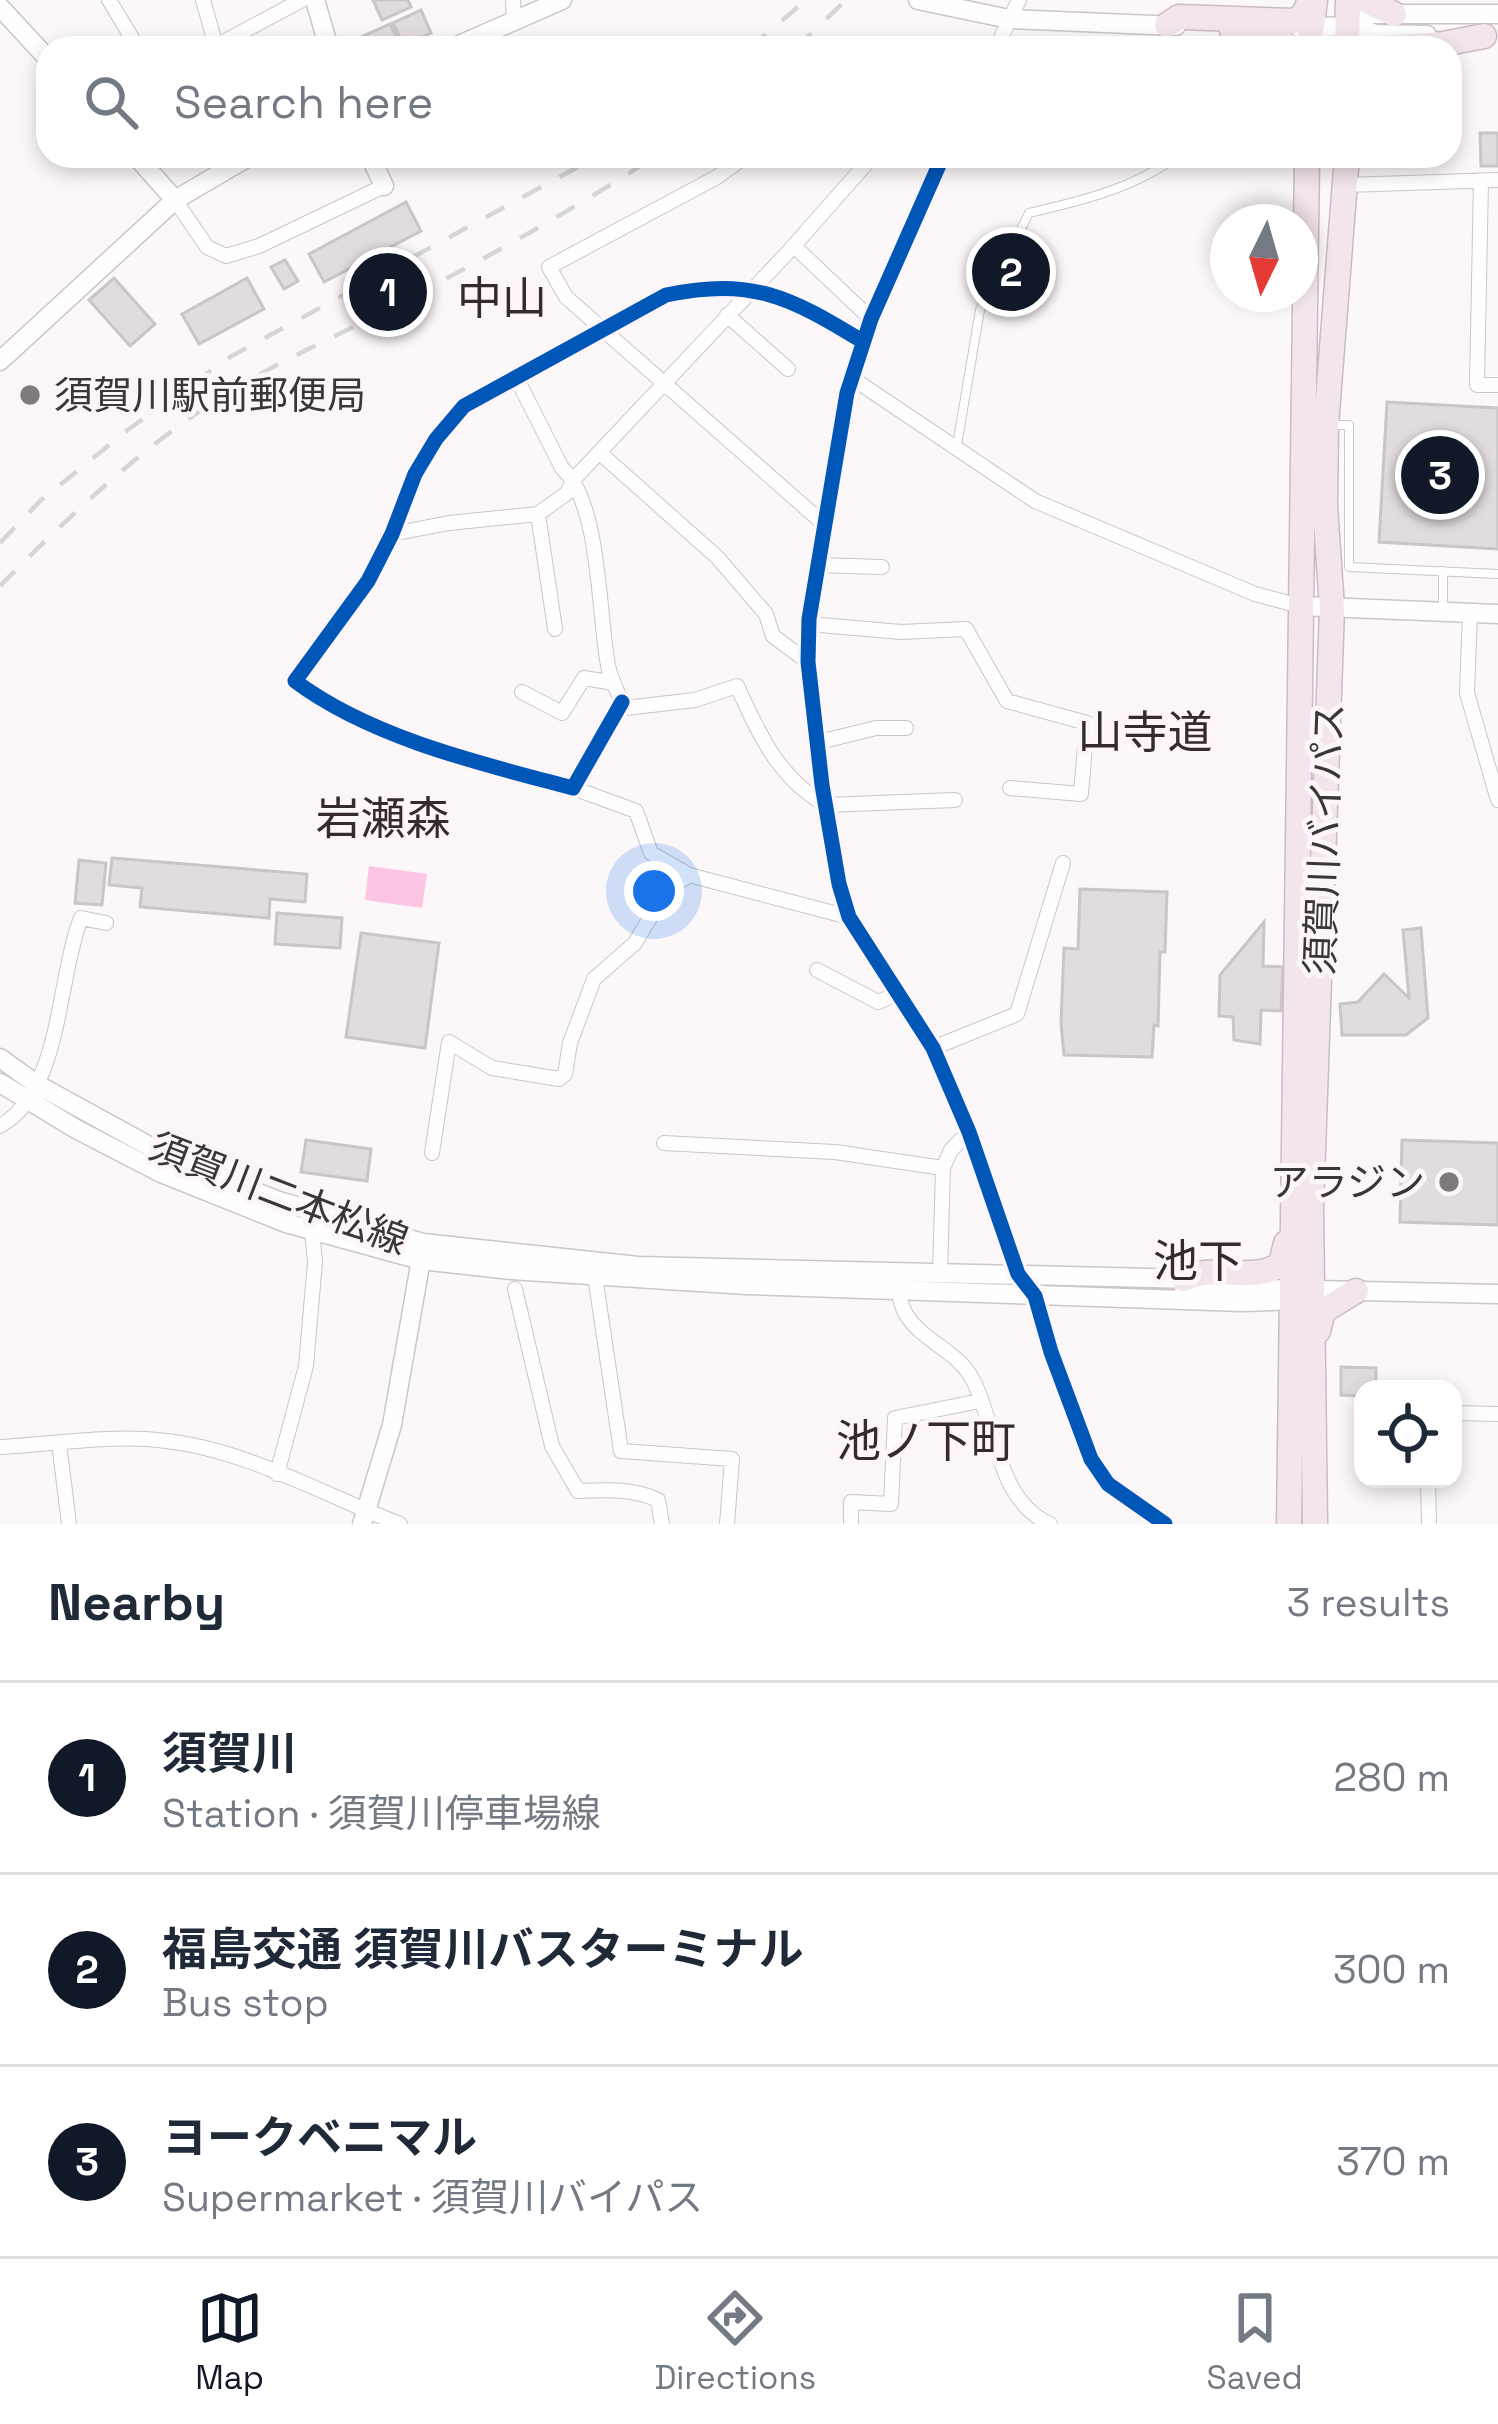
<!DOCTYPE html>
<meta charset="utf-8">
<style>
:root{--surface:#fff;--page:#f2f2f3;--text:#1f2937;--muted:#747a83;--line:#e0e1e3;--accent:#111827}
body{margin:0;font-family:"Space Grotesk","Noto Sans JP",sans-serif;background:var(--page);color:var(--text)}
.controls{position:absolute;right:36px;bottom:36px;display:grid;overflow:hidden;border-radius:24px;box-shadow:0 6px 18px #0003}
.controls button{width:108px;height:108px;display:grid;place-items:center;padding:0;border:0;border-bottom:3px solid var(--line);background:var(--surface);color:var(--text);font:60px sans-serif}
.compass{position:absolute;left:1210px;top:204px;width:108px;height:108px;border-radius:50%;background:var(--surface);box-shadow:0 6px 18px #0003;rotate:185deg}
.you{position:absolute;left:654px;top:891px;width:42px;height:42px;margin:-30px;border:9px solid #fff;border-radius:50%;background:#1a73e8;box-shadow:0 0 0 18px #1a73e833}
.badge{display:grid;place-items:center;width:78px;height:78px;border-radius:50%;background:var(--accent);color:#fff;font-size:39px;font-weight:700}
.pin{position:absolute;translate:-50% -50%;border:6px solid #fff;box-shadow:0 3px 12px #0006}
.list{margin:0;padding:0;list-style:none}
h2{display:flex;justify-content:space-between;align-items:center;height:156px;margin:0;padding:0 48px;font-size:51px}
h2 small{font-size:39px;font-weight:400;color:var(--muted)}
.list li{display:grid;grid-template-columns:78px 1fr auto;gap:36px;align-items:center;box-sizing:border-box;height:192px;padding:0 48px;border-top:3px solid var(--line)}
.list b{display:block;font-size:45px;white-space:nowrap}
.list p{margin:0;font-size:39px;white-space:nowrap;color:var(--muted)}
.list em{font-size:39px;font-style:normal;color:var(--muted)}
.icon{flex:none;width:66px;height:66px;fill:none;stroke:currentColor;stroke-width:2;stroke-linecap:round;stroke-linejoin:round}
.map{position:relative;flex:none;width:1498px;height:1524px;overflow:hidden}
.search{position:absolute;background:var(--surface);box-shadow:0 6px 18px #0003;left:36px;right:36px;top:36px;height:132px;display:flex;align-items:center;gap:30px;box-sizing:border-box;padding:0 42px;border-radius:36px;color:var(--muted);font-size:45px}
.sheet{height:732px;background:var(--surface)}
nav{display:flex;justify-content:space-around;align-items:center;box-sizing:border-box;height:168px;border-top:3px solid var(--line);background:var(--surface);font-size:33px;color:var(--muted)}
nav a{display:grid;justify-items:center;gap:6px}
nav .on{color:var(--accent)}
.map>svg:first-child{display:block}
.water{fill:#fdc5e4}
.building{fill:#e2dcdf;stroke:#cac5c8;stroke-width:3}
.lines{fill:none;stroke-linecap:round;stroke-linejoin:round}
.lane-casing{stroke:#cbc6c8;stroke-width:10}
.street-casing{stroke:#cbc6c8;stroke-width:16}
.secondary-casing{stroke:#cbc6c8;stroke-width:21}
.highway-casing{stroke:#cbbbc4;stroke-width:27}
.lane{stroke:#fffefe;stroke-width:8}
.street{stroke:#fffefe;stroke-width:14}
.secondary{stroke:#fffefe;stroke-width:18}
.highway{stroke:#f3e5ed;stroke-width:24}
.rail{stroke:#d7d6d6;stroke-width:4.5;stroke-dasharray:21 21;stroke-linecap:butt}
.cycleway-casing{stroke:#fdf6f9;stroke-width:22}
.cycleway{stroke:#0057b8;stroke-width:15}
.poi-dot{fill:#7f7a7c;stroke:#fdf6f9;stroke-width:4.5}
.labels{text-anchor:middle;stroke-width:10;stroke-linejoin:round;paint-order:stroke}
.poi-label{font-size:39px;fill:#3c3639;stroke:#fdf6f9;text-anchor:start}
.street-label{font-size:39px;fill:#3c3639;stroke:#fdf6f9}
.quarter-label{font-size:45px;fill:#362930;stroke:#fdf6f9}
</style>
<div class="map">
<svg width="1498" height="1524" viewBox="0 0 1498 1524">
<rect width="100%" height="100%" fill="#fcf7f9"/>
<path class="water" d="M369 866 427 874 422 908 365 900Z"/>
<path class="building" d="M373 0H408L411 7 382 20Z
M421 10 431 33 404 45 393 23Z
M390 24 401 46 364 48 359 38Z
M1480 133H1498V166H1481Z
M406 202 421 231 324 282 309 254Z
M285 260 298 281 284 289 271 267Z
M114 278 155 324 130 346 89 300Z
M247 278 264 309 199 344 182 314Z
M1387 402 1498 408V549L1379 542Z
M112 858 307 874 305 902 270 899 269 918 140 907 142 888 109 885Z
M79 860 106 863 102 905 75 903Z
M1080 889 1167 892 1165 952H1160L1158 1026 1154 1025 1152 1057 1064 1055 1061 1023 1064 948 1078 949Z
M277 913 342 918 340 948 275 944Z
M1264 922 1263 966 1283 967 1281 1011 1261 1010 1260 1044 1234 1040 1233 1017 1219 1016 1220 975Z
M1421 928 1428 1018 1406 1035H1342L1340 1004 1358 1002 1384 974 1409 998 1403 930Z
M361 933 439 943 425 1048 346 1037Z
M306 1140 371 1149 367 1181 301 1172Z
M1402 1140 1498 1143V1225L1400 1222Z
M1341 1367 1376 1368V1389H1363V1396L1341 1395Z"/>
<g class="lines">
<g class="lane-casing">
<path id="lane" d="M1333 425H1349V567L1498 574
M957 445 980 310 1029 213C1081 201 1135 188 1177 156
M1443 612V571"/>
</g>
<g class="street-casing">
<path id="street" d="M109 0 138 48
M203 0 216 46
M513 0 514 20
M212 48 302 0
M996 48 1019 0
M746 156 717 177 549 267 566 297 824 524
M943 156 871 319 847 393 809 619 808 662 822 785 839 884 849 917 933 1048 969 1132 1018 1274 1035 1296 1051 1352 1091 1459 1108 1484 1165 1524
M1481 180 1477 385H1498
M1346 185 1498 180
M175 200 207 247 226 256 259 246 384 186
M794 246 871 319
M727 315 788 369
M516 377 562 468C601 504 598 613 608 665 610 680 619 694 625 708L695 700 737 686C759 734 778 778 826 805L955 800
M852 378 1035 501 1255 594 1300 606
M600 453 717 557 766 614 773 636 808 662
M538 514 555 629
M392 534 449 523 538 514 567 493 574 479 790 250 873 156
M818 565 882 567
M1470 613 1467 693 1498 800
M809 624 901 632 966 629 1007 701 1087 723 1081 794 1010 788
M522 692 562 713 584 678 614 683
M622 702 573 788C482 764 371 738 295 681L368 581 392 534 415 474 436 439 464 406 666 295C752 277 790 297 862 341
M819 742 876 728H906
M573 788 636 811 651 853 689 875 849 917
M817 970 878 1002 899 993
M933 1048 1017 1014 1063 863
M0 1126C62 1091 57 979 81 918L106 923
M664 1143 835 1152 943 1168
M432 1153 449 1042 492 1068 559 1079 565 1074 570 1043 594 979 635 943 666 891 689 875
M940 1275 943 1168 951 1150 969 1132
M595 1276 621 1451 732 1459 727 1524
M515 1289 552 1446 578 1491C606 1490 632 1488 658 1500L662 1524
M898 1290C900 1298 902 1309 907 1316 924 1342 959 1352 973 1380 997 1427 996 1500 1050 1524
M1453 1413 1498 1414
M59 1443 69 1524
M0 1447C55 1444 111 1434 166 1441 247 1450 324 1495 400 1524
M277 1474 306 1366 315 1262 312 1230
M1428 1479 1429 1524
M851 1524V1502L891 1504 895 1418 980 1401"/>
</g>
<g class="secondary-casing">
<path id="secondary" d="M315 0 329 48
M918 0 1009 19 1176 26
M0 7 48 59
M1347 26 1372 14H1498
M1300 28 1347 26 1376 34 1427 35
M452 48 562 0
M136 156 175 200
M370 156 384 186
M0 361 175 200 250 156
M1300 606 1498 614
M0 1058 36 1084 169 1157 279 1201 423 1243 638 1266 1194 1279
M0 1083 76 1129 161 1173 286 1223 421 1260 511 1270 746 1285 1241 1302 1299 1300
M1184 1287 1498 1294
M362 1524 392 1425 423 1248"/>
</g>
<g class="highway-casing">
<path id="highway" d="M1365 0 1394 14
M1167 25 1179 17 1293 21 1303 16 1310 0
M1232 31 1277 39 1292 48
M1309 48 1315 0
M1347 48 1348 0
M1380 48 1443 44 1484 36
M1184 1279C1214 1263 1252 1284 1281 1264L1286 1243
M1318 1331 1323 1311 1356 1291
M1289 1524 1307 156
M1315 1524 1311 1208 1332 608 1325 506 1326 425 1347 156"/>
</g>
<use href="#lane" class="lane"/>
<use href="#street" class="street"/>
<use href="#secondary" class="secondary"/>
<use href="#highway" class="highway"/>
<path class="rail" d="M750 48 806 0
M796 48 846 0
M0 543 40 501 129 429 230 357 598 156
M0 586C74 511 154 435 246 382 291 356 339 335 385 311 477 263 570 212 656 156"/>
<g class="cycleway-casing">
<path id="cycleway" d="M943 156 871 319 847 393 809 619 808 662 822 785 839 884 849 917 933 1048 969 1132 1018 1274 1035 1296 1051 1352 1091 1459 1108 1484 1165 1524
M622 702 573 788C482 764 371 738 295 681L368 581 392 534 415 474 436 439 464 406 666 295C752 277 790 297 862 341"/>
</g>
<use href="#cycleway" class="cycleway"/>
</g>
<g class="poi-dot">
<circle cx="30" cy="395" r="12"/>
<circle cx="1449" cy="1182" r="12"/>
</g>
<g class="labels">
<g class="poi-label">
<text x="54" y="409">須賀川駅前郵便局</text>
<text x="1425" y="1196" text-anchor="end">アラジン</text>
</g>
<g class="street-label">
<text transform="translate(1324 839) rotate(-88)" y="14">須賀川バイパス</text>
<text transform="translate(279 1193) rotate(21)" y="14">須賀川二本松線</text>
</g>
<g class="quarter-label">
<text x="502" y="314">中山</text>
<text x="1145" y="748">山寺道</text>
<text x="383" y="834">岩瀬森</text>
<text x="1198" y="1277">池下</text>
<text x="926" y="1457">池ノ下町</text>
</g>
</g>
</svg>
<div class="controls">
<button><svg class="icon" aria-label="locate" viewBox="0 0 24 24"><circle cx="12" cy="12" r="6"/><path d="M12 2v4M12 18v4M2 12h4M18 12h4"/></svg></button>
</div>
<svg class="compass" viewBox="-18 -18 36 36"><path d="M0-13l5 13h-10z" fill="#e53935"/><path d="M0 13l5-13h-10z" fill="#747a83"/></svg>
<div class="you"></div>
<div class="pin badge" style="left:388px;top:292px">1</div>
<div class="pin badge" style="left:1011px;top:272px">2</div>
<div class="pin badge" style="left:1440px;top:475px">3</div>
<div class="search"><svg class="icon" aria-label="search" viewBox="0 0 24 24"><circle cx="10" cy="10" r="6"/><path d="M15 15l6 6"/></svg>Search here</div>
</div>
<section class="sheet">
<h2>Nearby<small>3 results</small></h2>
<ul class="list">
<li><span class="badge">1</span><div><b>須賀川</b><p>Station · 須賀川停車場線</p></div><em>280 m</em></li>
<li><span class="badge">2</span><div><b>福島交通 須賀川バスターミナル</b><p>Bus stop</p></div><em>300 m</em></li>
<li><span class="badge">3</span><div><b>ヨークベニマル</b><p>Supermarket · 須賀川バイパス</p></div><em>370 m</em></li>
</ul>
</section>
<nav>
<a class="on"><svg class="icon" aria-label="map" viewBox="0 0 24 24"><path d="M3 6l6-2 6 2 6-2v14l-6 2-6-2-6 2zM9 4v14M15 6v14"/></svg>Map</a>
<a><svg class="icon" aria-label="directions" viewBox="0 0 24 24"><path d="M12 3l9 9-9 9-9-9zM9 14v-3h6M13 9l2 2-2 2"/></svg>Directions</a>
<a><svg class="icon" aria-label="saved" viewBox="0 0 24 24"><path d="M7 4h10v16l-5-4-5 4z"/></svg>Saved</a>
</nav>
